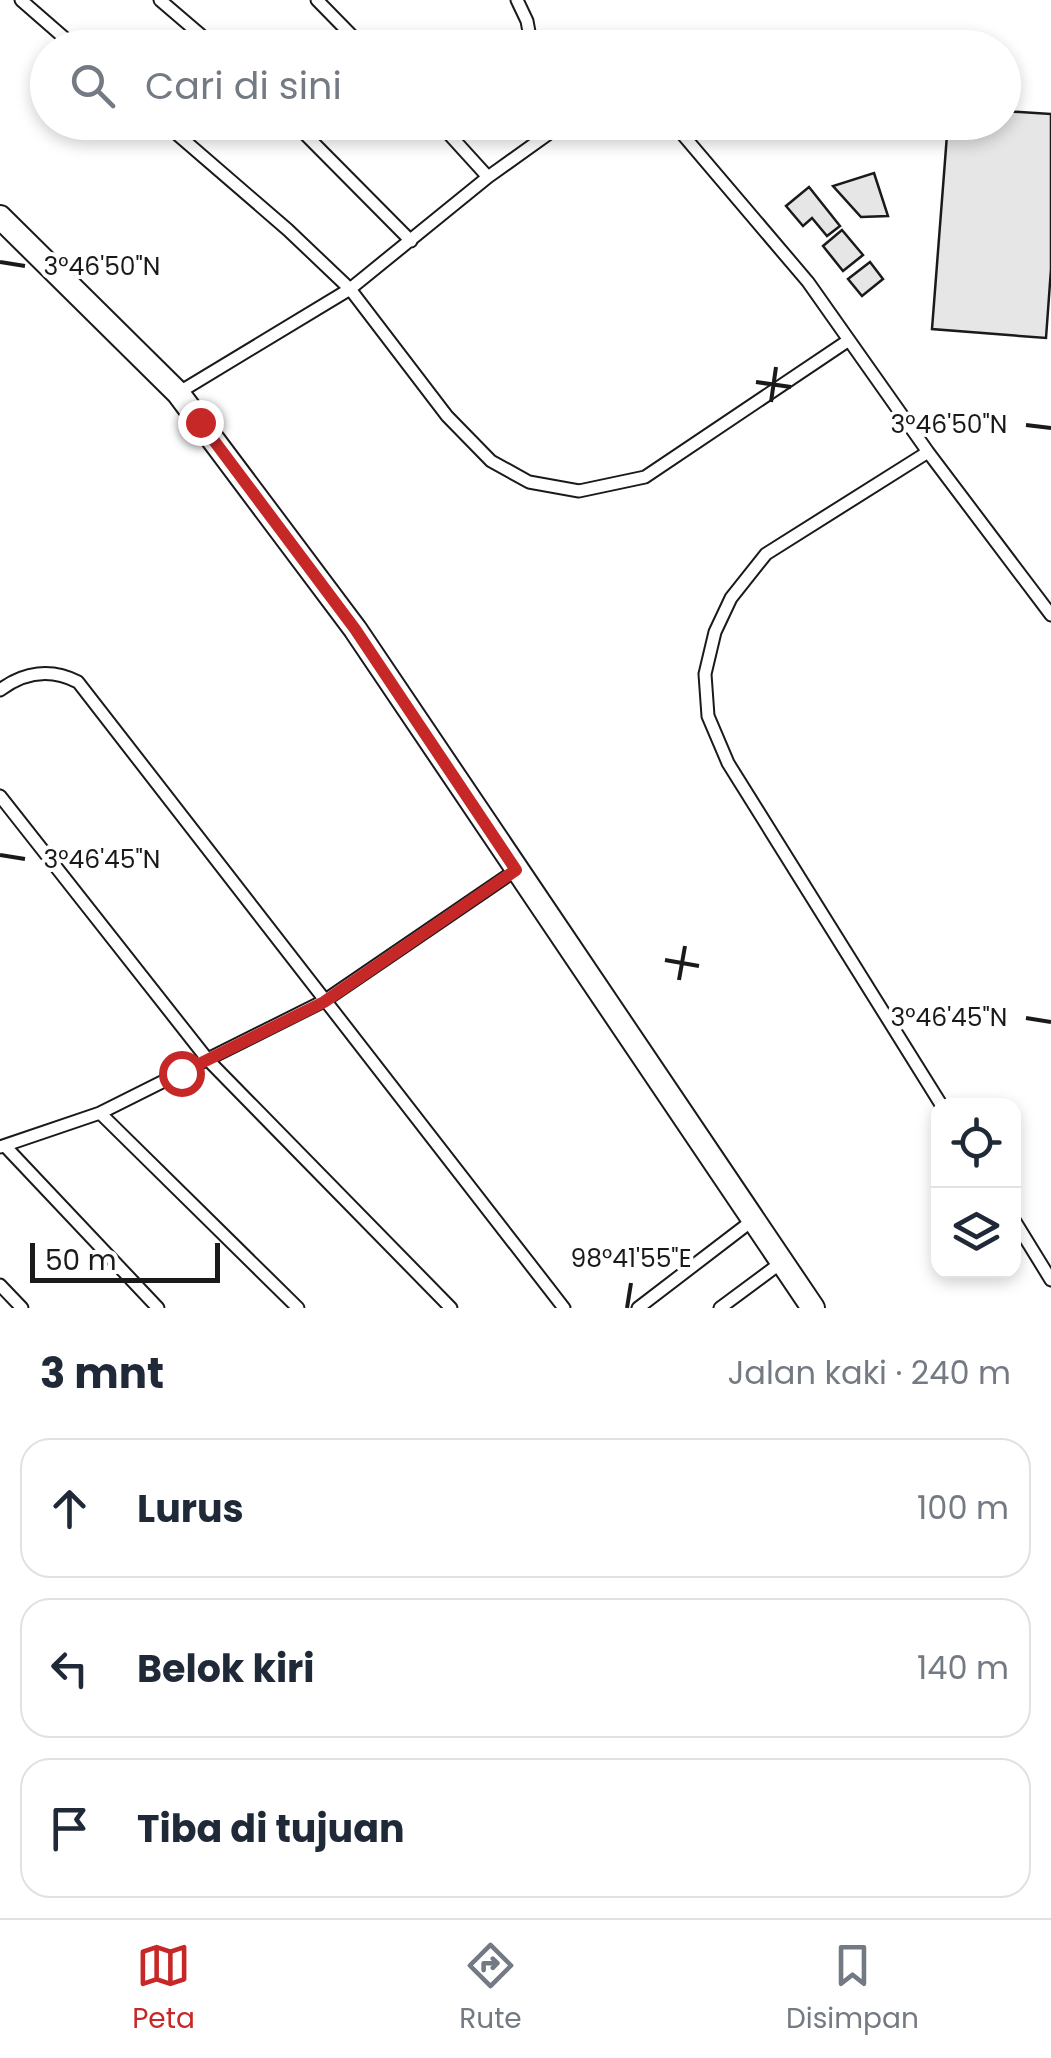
<!DOCTYPE html>
<html lang="id">
<meta charset="utf-8">
<style>
:root{--surface:#fff;--page:#f2f2f3;--text:#1f2937;--muted:#747a83;--line:#e0e1e3;--accent:#c62828}
body{margin:0;font-family:Poppins,sans-serif;background:var(--page);color:var(--text)}
.controls{position:absolute;right:30px;bottom:30px;display:grid;overflow:hidden;border-radius:20px;box-shadow:0 5px 15px #0003}
.controls button{width:90px;height:90px;display:grid;place-items:center;padding:0;border:0;border-bottom:2px solid var(--line);background:var(--surface);color:var(--text);font:50px sans-serif}
.scale{position:absolute;left:30px;bottom:25px;width:190px;box-sizing:border-box;padding-left:10px;border:5px solid #1a1a1a;border-top:0;font-size:28px;line-height:35px;white-space:nowrap;color:#1a1a1a;-webkit-text-stroke:8px #fff;paint-order:stroke}
.stop{position:absolute;width:30px;height:30px;margin:-22px;border:8px solid #c62828;border-radius:50%;background:#fff}
.stop.end{background:#c62828;border-color:#fff;box-shadow:0 2px 10px #0008}
.list{margin:0;padding:0;list-style:none}
h2{display:flex;justify-content:space-between;align-items:center;height:130px;margin:0;padding:0 40px;font-size:42px}
h2 small{font-size:32px;font-weight:400;color:var(--muted)}
.list li{display:grid;grid-template-columns:65px 1fr auto;gap:30px;align-items:center;box-sizing:border-box;height:140px;margin:0 20px 20px;padding:0 20px;border:2px solid var(--line);border-radius:30px}
.list b{display:block;font-size:38px;white-space:nowrap}
.list em{font-size:32px;font-style:normal;color:var(--muted)}
.icon{flex:none;width:55px;height:55px;fill:none;stroke:currentColor;stroke-width:2;stroke-linecap:round;stroke-linejoin:round}
.map{position:relative;flex:none;width:1051px;height:1308px;overflow:hidden}
.search{position:absolute;background:var(--surface);box-shadow:0 5px 15px #0003;left:30px;right:30px;top:30px;height:110px;display:flex;align-items:center;gap:25px;box-sizing:border-box;padding:0 35px;border-radius:55px;color:var(--muted);font-size:38px}
.sheet{height:610px;background:var(--surface)}
nav{display:flex;justify-content:space-around;align-items:center;box-sizing:border-box;height:140px;border-top:2px solid var(--line);background:var(--surface);font-size:28px;color:var(--muted)}
nav a{display:grid;justify-items:center;gap:5px}
nav .on{color:var(--accent)}
.map>svg:first-child{display:block}
.building{fill:#e6e6e6;stroke:#1a1a1a;stroke-width:2.5}
.lines{fill:none;stroke-linecap:round;stroke-linejoin:round}
.service-casing{stroke:#1a1a1a;stroke-width:15}
.minor-casing{stroke:#1a1a1a;stroke-width:26}
.service{stroke:#fff;stroke-width:11}
.minor{stroke:#fff;stroke-width:22}
.route{stroke:#c62828;stroke-width:12}
.ticks{fill:none;stroke:#1a1a1a;stroke-width:4}
.ticks-label{font-size:25px;text-anchor:middle;fill:#1a1a1a;stroke:#fff;stroke-width:8;stroke-linejoin:round;paint-order:stroke}
</style>
<div class="map">
<svg width="1051" height="1308" viewBox="0 0 1051 1308">
<rect width="100%" height="100%" fill="#fff"/>
<path class="building" d="M1004 111 1051 114V269L1046 338 932 329 948 122H1004Z
M874 173 888 216 861 217 833 186Z
M809 187 840 226 827 236 812 218 803 226 786 206Z
M842 230 863 255 843 271 823 246Z
M870 262 883 279 862 296 848 279Z"/>
<g class="lines">
<g class="service-casing">
<path id="service" d="M21 0 76 48
M160 0 216 48
M317 0 364 48
M517 0 527 21 532 48
M163 122 288 230 350 289 447 416 491 461 529 482 579 491 645 477 849 340
M293 122 411 241
M438 122 488 177
M672 122 808 282 928 452 1051 615
M178 393 350 289 488 177 565 122
M928 452 766 554 731 598 715 632 705 674 708 716 728 763 942 1106
M0 690C24 672 51 668 78 682L564 1308
M0 796 208 1060 451 1308
M100 1113 298 1308
M5 1146 158 1308
M0 1147 100 1113 324 1001 516 870
M1014 1220 1051 1280
M0 1285 22 1308
M638 1308 753 1220
M720 1308 782 1262"/>
</g>
<g class="minor-casing">
<path id="minor" d="M0 217 178 393 355 629 813 1308"/>
</g>
<use href="#service" class="service"/>
<use href="#minor" class="minor"/>
</g>
<g class="lines">
<path class="route" d="M181 1073 324 1002 516 870 355 629 200 422"/>
</g>
<path class="ticks" d="M0 262 25 266M756 382 791 387M771 402 776 367M1026 425 1051 428M0 855 25 859M665 960 699 966M679 980 685 946M1026 1018 1051 1022M627 1308 631 1283"/>
<g class="ticks-label">
<text x="102" y="275">3°46'50"N</text>
<text x="949" y="433">3°46'50"N</text>
<text x="102" y="868">3°46'45"N</text>
<text x="949" y="1026">3°46'45"N</text>
<text x="631" y="1267">98°41'55"E</text>
</g>
</svg>
<div class="controls">
<button><svg class="icon" aria-label="locate" viewBox="0 0 24 24"><circle cx="12" cy="12" r="6"/><path d="M12 2v4M12 18v4M2 12h4M18 12h4"/></svg></button>
<button><svg class="icon" aria-label="layers" viewBox="0 0 24 24"><path d="M12 4l9 5-9 5-9-5zM3 14l9 5 9-5"/></svg></button>
</div>
<div class="scale">50 m</div>
<div class="stop" style="left:181px;top:1073px"></div>
<div class="stop end" style="left:200px;top:422px"></div>
<div class="search"><svg class="icon" aria-label="search" viewBox="0 0 24 24"><circle cx="10" cy="10" r="6"/><path d="M15 15l6 6"/></svg>Cari di sini</div>
</div>
<section class="sheet">
<h2>3 mnt<small>Jalan kaki · 240 m</small></h2>
<ul class="list">
<li><svg class="icon" aria-label="ahead" viewBox="0 0 24 24"><path d="M12 20V5M6 11l6-6 6 6"/></svg><div><b>Lurus</b></div><em>100 m</em></li>
<li><svg class="icon" aria-label="left" viewBox="0 0 24 24"><path d="M17 20v-9H6M10 6l-5 5 5 5"/></svg><div><b>Belok kiri</b></div><em>140 m</em></li>
<li><svg class="icon" aria-label="arrive" viewBox="0 0 24 24"><path d="M6 21V4h12l-3 4 3 4H6"/></svg><div><b>Tiba di tujuan</b></div></li>
</ul>
</section>
<nav>
<a class="on"><svg class="icon" aria-label="map" viewBox="0 0 24 24"><path d="M3 6l6-2 6 2 6-2v14l-6 2-6-2-6 2zM9 4v14M15 6v14"/></svg>Peta</a>
<a><svg class="icon" aria-label="directions" viewBox="0 0 24 24"><path d="M12 3l9 9-9 9-9-9zM9 14v-3h6M13 9l2 2-2 2"/></svg>Rute</a>
<a><svg class="icon" aria-label="saved" viewBox="0 0 24 24"><path d="M7 4h10v16l-5-4-5 4z"/></svg>Disimpan</a>
</nav>
